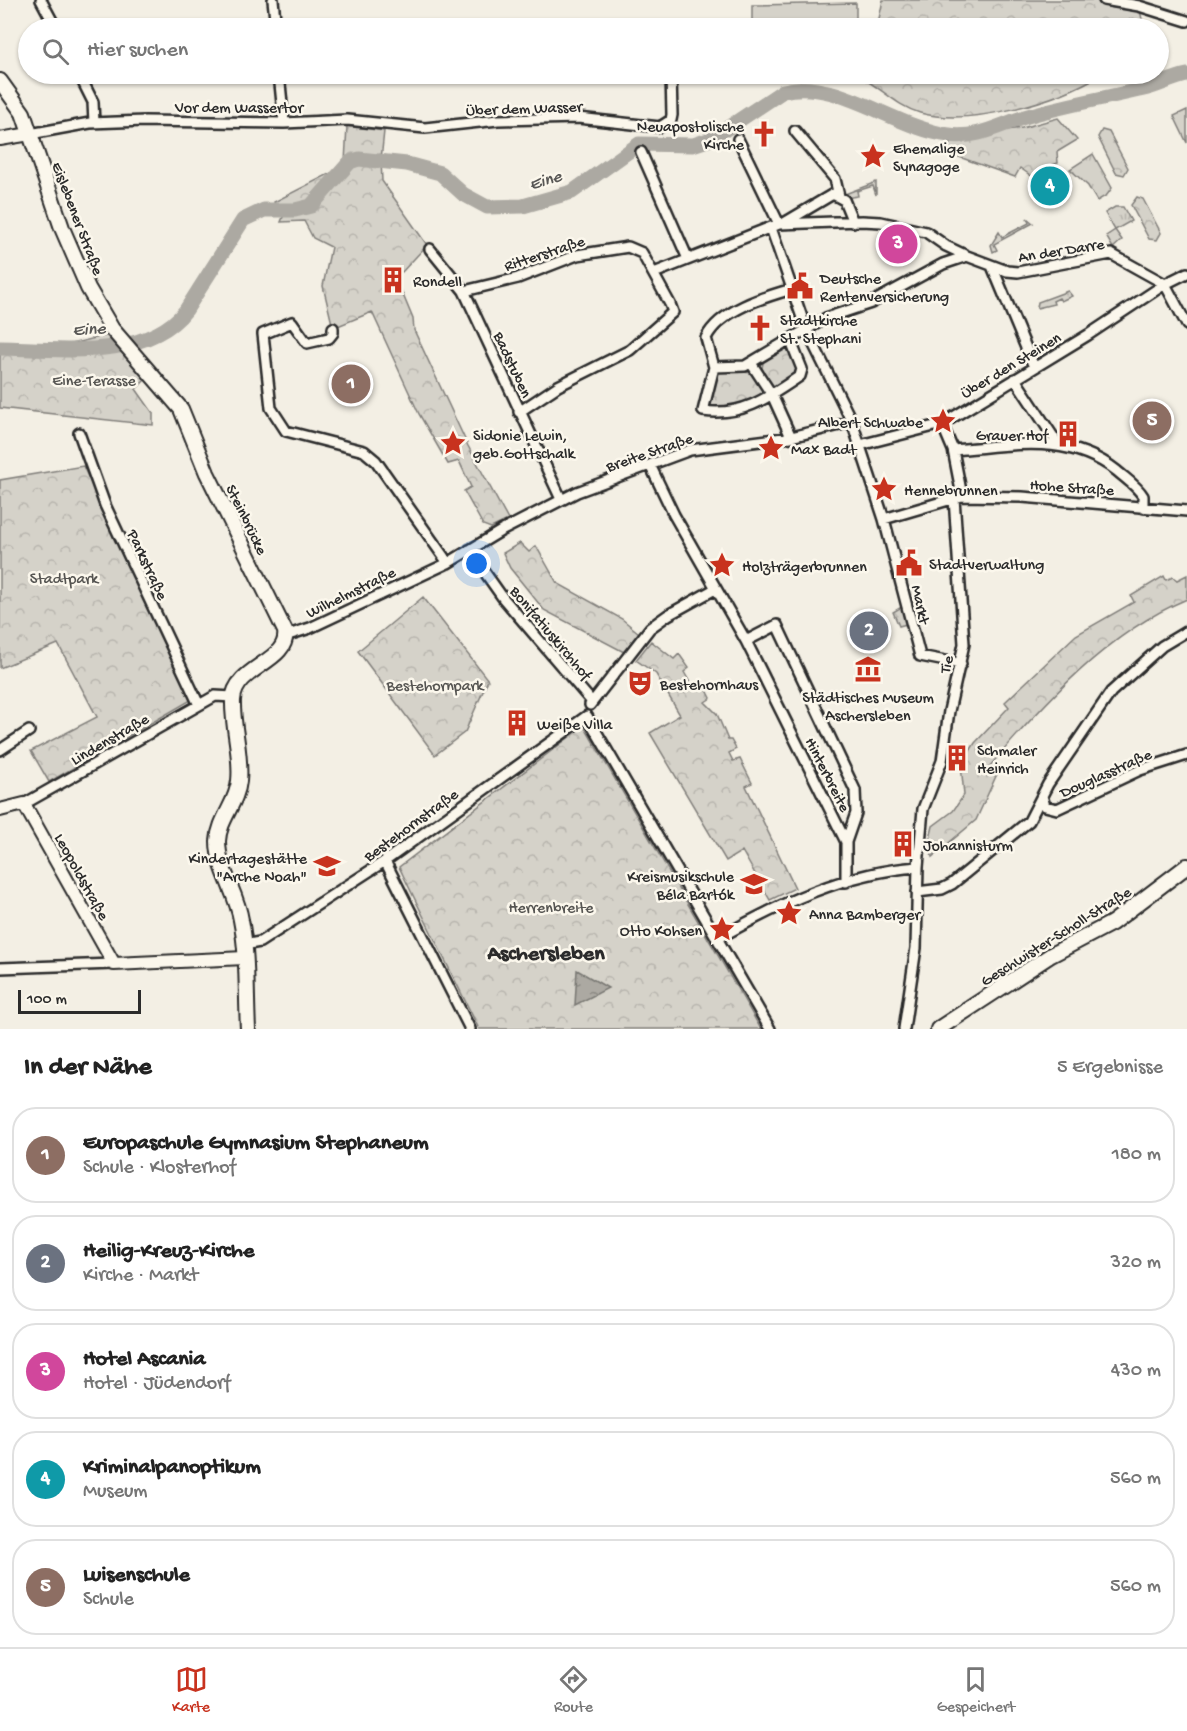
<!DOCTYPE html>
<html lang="de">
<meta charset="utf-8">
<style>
:root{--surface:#fff;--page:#f2f2f2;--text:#222;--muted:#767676;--line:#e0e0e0;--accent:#c8321e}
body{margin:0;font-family:"Gochi Hand",sans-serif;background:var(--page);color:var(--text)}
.scale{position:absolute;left:18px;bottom:15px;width:123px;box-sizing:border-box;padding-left:6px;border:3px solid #2b2b2b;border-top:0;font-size:16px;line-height:21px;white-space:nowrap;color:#2b2b2b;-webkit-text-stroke:4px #fbf7ec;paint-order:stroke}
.you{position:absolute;left:477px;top:564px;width:21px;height:21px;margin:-15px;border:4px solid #fff;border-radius:50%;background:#1a73e8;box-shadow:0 0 0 9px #1a73e833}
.badge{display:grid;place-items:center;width:39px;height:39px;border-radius:50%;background:var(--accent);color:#fff;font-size:20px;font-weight:700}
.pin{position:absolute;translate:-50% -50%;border:3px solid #fff;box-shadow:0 2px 6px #0006}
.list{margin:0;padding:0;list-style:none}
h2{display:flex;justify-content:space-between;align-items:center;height:78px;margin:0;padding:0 24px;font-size:26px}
h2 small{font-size:20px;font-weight:400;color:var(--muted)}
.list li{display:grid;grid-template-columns:39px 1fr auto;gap:18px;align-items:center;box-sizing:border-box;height:96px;margin:0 12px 12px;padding:0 12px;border:2px solid var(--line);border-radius:24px}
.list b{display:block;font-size:22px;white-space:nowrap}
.list p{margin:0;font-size:20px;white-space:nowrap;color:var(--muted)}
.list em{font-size:20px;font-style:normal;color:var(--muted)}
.icon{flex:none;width:33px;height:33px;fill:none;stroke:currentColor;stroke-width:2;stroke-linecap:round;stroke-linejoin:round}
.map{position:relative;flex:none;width:1187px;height:1029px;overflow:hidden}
.search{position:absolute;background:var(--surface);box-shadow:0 2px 4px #0004;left:18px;right:18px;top:18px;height:66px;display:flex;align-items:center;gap:15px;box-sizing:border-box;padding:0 21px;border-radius:33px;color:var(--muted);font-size:22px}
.sheet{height:618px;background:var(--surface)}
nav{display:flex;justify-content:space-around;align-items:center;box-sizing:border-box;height:84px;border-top:2px solid var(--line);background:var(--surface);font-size:16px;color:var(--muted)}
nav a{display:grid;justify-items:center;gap:3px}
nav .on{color:var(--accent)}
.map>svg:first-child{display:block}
.grass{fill:url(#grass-tufts);stroke:#807e7a;stroke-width:1.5}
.forest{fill:url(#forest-crowns);stroke:#807e7a;stroke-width:1.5}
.pitch{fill:#d5d2c9;stroke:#807e7a;stroke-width:1.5}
.water{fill:url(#water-ripples);stroke:#787772;stroke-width:1.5}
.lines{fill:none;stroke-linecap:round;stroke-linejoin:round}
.river{stroke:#aca9a2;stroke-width:15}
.street-casing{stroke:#2b2b2b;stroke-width:14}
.secondary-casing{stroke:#2b2b2b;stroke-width:16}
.primary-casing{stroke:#2b2b2b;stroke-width:18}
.street{stroke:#fbf7ec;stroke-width:9}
.secondary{stroke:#fbf7ec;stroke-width:12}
.primary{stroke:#fbf7ec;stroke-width:14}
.labels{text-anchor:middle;stroke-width:5;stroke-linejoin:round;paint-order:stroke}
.street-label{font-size:16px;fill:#2b2b2b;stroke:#fbf7ec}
.poi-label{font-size:16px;fill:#2b2b2b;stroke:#fbf7ec;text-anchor:start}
.park-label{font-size:16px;fill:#565552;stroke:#fbf7ec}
.water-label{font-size:18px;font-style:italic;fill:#585755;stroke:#fbf7ec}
.district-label{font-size:22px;font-weight:bold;fill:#2b2b2b;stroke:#fbf7ec}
</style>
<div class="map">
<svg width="1187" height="1029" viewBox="0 0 1187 1029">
<defs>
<pattern id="grass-tufts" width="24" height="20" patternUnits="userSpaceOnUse" patternTransform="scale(1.5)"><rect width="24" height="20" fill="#d5d2c9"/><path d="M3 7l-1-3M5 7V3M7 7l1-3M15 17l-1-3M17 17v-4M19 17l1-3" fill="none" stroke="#b7b4ad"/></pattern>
<pattern id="forest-crowns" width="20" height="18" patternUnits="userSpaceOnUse" patternTransform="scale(1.5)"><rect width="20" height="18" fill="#d5d2c9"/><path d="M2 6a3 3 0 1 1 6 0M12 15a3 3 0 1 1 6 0" fill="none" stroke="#b7b4ad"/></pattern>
<pattern id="water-ripples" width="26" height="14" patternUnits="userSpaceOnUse" patternTransform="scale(1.5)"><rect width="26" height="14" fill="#aca9a2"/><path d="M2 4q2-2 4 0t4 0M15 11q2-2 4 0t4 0" fill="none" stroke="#8c8a84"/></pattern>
</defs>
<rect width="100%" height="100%" fill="#f3efe4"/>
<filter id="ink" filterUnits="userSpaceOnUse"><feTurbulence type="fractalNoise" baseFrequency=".0167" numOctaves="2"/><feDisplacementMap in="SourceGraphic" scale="12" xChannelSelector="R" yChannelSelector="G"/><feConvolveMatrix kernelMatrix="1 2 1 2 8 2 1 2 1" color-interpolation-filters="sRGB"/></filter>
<g filter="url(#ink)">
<path class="grass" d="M1093 154 1112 188 1107 195 1097 201 1088 186 1070 169Z
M876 182V195L873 186 857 191 858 196 846 198 845 194Z
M1115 207H1123L1131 221 1115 230 1122 240 1113 248 1106 236 1115 230 1105 213Z
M1027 218 1033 223 994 244 997 250 993 252 991 245 999 232 1002 237 1029 223Z
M1068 291 1072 296 1061 301 1059 298 1053 301 1054 304 1037 308 1038 302Z"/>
<path class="forest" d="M883 0H1104L1139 6 1144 28H877Z
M862 74H1102C1058 101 971 127 920 113 896 106 882 88 860 77Z
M1058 118 1077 140 1057 152 1058 163 1044 168 1043 175 1033 177 1020 168 1015 177 948 153 951 137 1022 128Z
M347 126 384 131 381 160 382 181 427 245 402 272 394 270 387 272 384 284 390 290H401L413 319 414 330 468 446 508 520 491 528 483 525 464 491 471 487 459 461 448 464 419 414 372 312 333 328 323 286 331 247 313 238 304 221 281 222 283 217 274 202 337 170 345 162Z
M1102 130 1109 132 1128 168 1124 175 1116 173 1098 137Z
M1137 197 1143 199 1161 233 1157 240 1149 239 1131 205Z
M108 335 146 379 136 389 153 413V425L0 408V349L58 347Z
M788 343 800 369 798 375 775 390 771 389 762 368 764 358Z
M728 370 753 373 767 395 737 408 707 409 716 372Z
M83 466 191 700 49 782 31 751 97 717 58 644 0 668V480Z
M520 543 529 552 536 546 557 583 622 619 639 633 624 652 544 610 510 568 503 553Z
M1187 575V599C1108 632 1044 703 989 767L997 774 976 820 932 857 929 843 933 826 953 811 964 795 961 765 975 743 1009 707 1005 702 1076 635 1134 602 1131 596 1164 576 1166 580 1173 577 1177 580Z
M423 597 488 680 465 732 435 755 358 651Z
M905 605 910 623 899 626 893 612Z
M651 641 674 659 679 654 689 668 684 672 692 686 702 680 711 698 705 702 717 714 728 740H731L736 749 729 753 733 761 740 759 752 783 746 786 795 888 770 900 742 851 726 861 650 733 680 715 656 674 636 660Z
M584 726 761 1029H479L399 867Z"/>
<path class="pitch" d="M856 3V28H752V5Z
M1187 110V143L1174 116Z"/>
<path class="water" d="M577 970 608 988 575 1005Z"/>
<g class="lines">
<path class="river" d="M0 348C58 349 147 361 186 310L243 220 264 210H295L311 206 350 162 359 159 407 164 440 173 463 194 487 207 523 206 572 192 639 144 693 145 711 139 783 91C837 77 896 129 949 135 978 139 1001 124 1028 116 1066 105 1105 98 1144 89 1158 86 1172 78 1187 75"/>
<g class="street-casing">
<path id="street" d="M41 0 56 28
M273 0 276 28
M1104 0 1139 6 1187 21
M79 74 93 102 94 123
M279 74 284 123
M795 131 835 179 839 196
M30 134 90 123 145 121 284 123 347 120 425 128 498 120 578 118 660 127 671 120 672 115 671 74
M738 139 779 224
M641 152 688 259
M784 223 833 194 844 200 853 222
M771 228 806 329 852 422 884 519 920 656 961 664
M430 249 464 291 561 499
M992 266 1034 367
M654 273 779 224 862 221 881 222 926 232 946 246 967 256 1007 271 1018 272 1111 254 1165 284 1187 325
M464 291 518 278 577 255 628 247 642 253 670 304 673 312 630 350 558 386 519 412
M333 328V333L329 338 307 343 292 322 263 334 271 408 286 431 364 451 376 461 448 563
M790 339 802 369 800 376C769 397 742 417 703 411L714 367 745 366 826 318 871 303 943 264 967 256
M751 363 772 395 791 437
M714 367 706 338C720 310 764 297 792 289
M1015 379 1058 444
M942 424 953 450 962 496
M79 433 105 505 199 705
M860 445 942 424 1088 335 1165 284 1187 273
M953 450C1012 446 1067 432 1117 471 1126 479 1137 486 1143 496V508
M650 465 674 515 746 641 846 842V882
M884 519 962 496 1022 497 1187 511
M469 550 503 598 592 702
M285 636 310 628 448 563 501 531 577 492 690 450 791 437 852 422
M746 641 777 625 855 790 856 813 846 842
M590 705 650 628 668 615 715 589
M587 716 770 1029
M0 750 29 731
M1042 796 1045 806 1057 809 1140 770 1187 755
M24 804 208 700 215 696 233 697
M385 861 470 1029
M917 892 942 889 952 884 1029 821 1048 784 1111 692 1162 646 1187 631
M717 939C779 904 845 872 918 867
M244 945 260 942 385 861 587 716
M0 968 114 964
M904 1029 916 948 918 867 923 809 942 761 949 711 964 644 954 498"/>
</g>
<g class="secondary-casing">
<path id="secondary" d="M0 139 30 134
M0 810 24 804 114 964 245 958"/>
</g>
<g class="primary-casing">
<path id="primary" d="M0 81 23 113 62 228 88 288 112 329 181 409 207 473 285 631C290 662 235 666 233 700 232 727 242 754 239 781 237 803 219 819 218 841 218 869 237 893 241 920 248 955 246 993 248 1029
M938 1029 1051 955 1112 923 1187 866"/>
</g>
<use href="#street" class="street"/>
<use href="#secondary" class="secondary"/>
<use href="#primary" class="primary"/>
</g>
</g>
<defs>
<g id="church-bare" transform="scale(2.07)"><path d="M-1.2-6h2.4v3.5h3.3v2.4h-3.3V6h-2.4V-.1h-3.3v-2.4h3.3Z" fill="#c8321e" stroke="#fbf7ec" stroke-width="2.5" paint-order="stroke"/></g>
<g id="sight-bare" transform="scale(2.07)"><path d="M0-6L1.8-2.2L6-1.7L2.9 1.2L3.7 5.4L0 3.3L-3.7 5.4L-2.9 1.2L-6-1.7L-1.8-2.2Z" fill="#c8321e" stroke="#fbf7ec" stroke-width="2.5" paint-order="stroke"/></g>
<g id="building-bare" transform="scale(2.07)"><path d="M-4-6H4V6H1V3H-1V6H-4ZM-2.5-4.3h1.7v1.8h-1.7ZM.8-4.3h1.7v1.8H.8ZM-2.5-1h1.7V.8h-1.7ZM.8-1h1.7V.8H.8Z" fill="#c8321e" stroke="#fbf7ec" stroke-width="2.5" paint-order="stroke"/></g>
<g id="civic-bare" transform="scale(2.07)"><path d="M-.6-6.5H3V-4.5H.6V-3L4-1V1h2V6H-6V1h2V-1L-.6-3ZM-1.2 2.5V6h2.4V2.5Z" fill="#c8321e" stroke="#fbf7ec" stroke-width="2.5" paint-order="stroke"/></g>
<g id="museum-bare" transform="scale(2.07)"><path d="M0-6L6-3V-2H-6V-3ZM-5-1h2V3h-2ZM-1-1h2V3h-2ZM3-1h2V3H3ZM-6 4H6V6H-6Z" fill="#c8321e" stroke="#fbf7ec" stroke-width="2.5" paint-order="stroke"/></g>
<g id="theatre-bare" transform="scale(2.07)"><path d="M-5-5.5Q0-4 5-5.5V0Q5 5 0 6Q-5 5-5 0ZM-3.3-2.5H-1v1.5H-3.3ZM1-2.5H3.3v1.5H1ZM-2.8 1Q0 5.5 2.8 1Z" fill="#c8321e" stroke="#fbf7ec" stroke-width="2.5" paint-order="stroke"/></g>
<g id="school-bare" transform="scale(2.07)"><path d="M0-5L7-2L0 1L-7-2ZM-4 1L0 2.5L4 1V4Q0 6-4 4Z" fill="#c8321e" stroke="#fbf7ec" stroke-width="2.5" paint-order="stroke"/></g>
</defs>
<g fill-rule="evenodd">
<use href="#church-bare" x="764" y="134"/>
<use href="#sight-bare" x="873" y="156"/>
<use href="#building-bare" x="393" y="280"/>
<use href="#civic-bare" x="800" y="286"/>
<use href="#church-bare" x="760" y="328"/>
<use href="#sight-bare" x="943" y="421"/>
<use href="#building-bare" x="1068" y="434"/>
<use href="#sight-bare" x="453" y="443"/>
<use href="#sight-bare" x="771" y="448"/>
<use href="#sight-bare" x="884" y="489"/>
<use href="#civic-bare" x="909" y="563"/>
<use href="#sight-bare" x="722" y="565"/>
<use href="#museum-bare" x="868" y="669"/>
<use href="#theatre-bare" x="640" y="683"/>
<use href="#building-bare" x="517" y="723"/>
<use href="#building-bare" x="957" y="758"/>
<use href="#building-bare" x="903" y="844"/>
<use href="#school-bare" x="327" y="866"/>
<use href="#school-bare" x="754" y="884"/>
<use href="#sight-bare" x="789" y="913"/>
<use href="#sight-bare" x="722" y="929"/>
</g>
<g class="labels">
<g class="street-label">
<text x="239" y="112">Vor dem Wassertor</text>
<text transform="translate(524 107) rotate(-2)" y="6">Über dem Wasser</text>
<text transform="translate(79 218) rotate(69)" y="6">Eislebener Straße</text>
<text transform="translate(1061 249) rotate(-9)" y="6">An der Darre</text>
<text transform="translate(544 252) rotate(-18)" y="6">Ritterstraße</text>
<text transform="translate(514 364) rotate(65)" y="6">Badstuben</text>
<text transform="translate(1010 364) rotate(-31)" y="6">Über den Steinen</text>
<text transform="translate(649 451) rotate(-19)" y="6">Breite Straße</text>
<text transform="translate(1072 486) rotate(4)" y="6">Hohe Straße</text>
<text transform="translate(248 519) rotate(64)" y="6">Steinbrücke</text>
<text transform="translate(149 564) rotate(65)" y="6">Parkstraße</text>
<text transform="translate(350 591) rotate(-26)" y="6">Wilhelmstraße</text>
<text transform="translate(922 604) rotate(77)" y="6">Markt</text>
<text transform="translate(552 632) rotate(50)" y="6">Bonifatiuskirchhof</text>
<text transform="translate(945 664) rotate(-76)" y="6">Tie</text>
<text transform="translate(109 738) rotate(-30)" y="6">Lindenstraße</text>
<text transform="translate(1105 772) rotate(-24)" y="6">Douglasstraße</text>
<text transform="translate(829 774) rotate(63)" y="6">Hinterbreite</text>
<text transform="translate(410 824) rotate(-36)" y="6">Bestehornstraße</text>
<text transform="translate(83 876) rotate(61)" y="6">Leopoldstraße</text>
<text transform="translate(1055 935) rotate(-32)" y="6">Geschwister-Scholl-Straße</text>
</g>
<g class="poi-label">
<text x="744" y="131" text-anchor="end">Neuapostolische<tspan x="744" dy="18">Kirche</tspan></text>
<text x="893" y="153">Ehemalige<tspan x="893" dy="18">Synagoge</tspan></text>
<text x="820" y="283">Deutsche<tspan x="820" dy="18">Rentenversicherung</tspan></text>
<text x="413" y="286">Rondell</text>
<text x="780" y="325">Stadtkirche<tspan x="780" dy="18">St. Stephani</tspan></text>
<text x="923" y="427" text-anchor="end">Albert Schwabe</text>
<text x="473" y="440">Sidonie Lewin,<tspan x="473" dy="18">geb.Gottschalk</tspan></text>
<text x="1048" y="440" text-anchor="end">Grauer Hof</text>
<text x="791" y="454">Max Badt</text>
<text x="904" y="495">Hennebrunnen</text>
<text x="929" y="569">Stadtverwaltung</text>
<text x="742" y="571">Holzträgerbrunnen</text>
<text x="660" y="689">Bestehornhaus</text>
<text x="868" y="702" text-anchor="middle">Städtisches Museum<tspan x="868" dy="18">Aschersleben</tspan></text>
<text x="537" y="729">Weiße Villa</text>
<text x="977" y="755">Schmaler<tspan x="977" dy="18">Heinrich</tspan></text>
<text x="923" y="850">Johannisturm</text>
<text x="307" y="863" text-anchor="end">Kindertagestätte<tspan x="307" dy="18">"Arche Noah"</tspan></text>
<text x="734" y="881" text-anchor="end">Kreismusikschule<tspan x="734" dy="18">Béla Bartók</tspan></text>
<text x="809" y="919">Anna Bamberger</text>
<text x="702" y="935" text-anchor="end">Otto Kohsen</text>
</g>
<g class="park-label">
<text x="94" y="385">Eine-Terasse</text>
<text x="64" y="583">Stadtpark</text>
<text x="435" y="690">Bestehornpark</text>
<text x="551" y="912">Herrenbreite</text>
</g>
<g class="water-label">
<text transform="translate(545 179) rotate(-17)" y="6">Eine</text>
<text transform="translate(89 328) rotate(-3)" y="6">Eine</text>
</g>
<g class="district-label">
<text x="546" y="959">Aschersleben</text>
</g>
</g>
</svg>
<div class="scale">100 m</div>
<div class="you"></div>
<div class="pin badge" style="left:351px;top:384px;background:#8d6e63">1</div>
<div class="pin badge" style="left:869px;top:631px;background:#6b7280">2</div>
<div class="pin badge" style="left:898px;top:244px;background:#d1479c">3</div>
<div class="pin badge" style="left:1050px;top:186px;background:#0f9aa8">4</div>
<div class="pin badge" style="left:1152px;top:421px;background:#8d6e63">5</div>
<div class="search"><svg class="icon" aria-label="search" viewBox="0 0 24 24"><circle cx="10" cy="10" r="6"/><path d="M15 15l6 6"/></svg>Hier suchen</div>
</div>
<section class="sheet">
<h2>In der Nähe<small>5 Ergebnisse</small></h2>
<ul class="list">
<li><span class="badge" style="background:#8d6e63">1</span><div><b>Europaschule Gymnasium Stephaneum</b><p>Schule · Klosterhof</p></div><em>180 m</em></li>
<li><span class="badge" style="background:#6b7280">2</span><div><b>Heilig-Kreuz-Kirche</b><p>Kirche · Markt</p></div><em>320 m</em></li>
<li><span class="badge" style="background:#d1479c">3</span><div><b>Hotel Ascania</b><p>Hotel · Jüdendorf</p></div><em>430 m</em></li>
<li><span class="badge" style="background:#0f9aa8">4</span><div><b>Kriminalpanoptikum</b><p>Museum</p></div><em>560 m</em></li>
<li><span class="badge" style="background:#8d6e63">5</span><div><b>Luisenschule</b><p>Schule</p></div><em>560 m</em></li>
</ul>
</section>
<nav>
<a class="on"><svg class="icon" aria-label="map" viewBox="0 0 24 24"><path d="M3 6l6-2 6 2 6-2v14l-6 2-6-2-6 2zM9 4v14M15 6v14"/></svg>Karte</a>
<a><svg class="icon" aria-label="directions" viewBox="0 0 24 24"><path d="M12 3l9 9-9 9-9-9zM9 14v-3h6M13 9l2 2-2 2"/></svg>Route</a>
<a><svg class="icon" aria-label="saved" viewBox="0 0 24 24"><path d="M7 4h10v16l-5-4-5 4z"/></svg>Gespeichert</a>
</nav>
